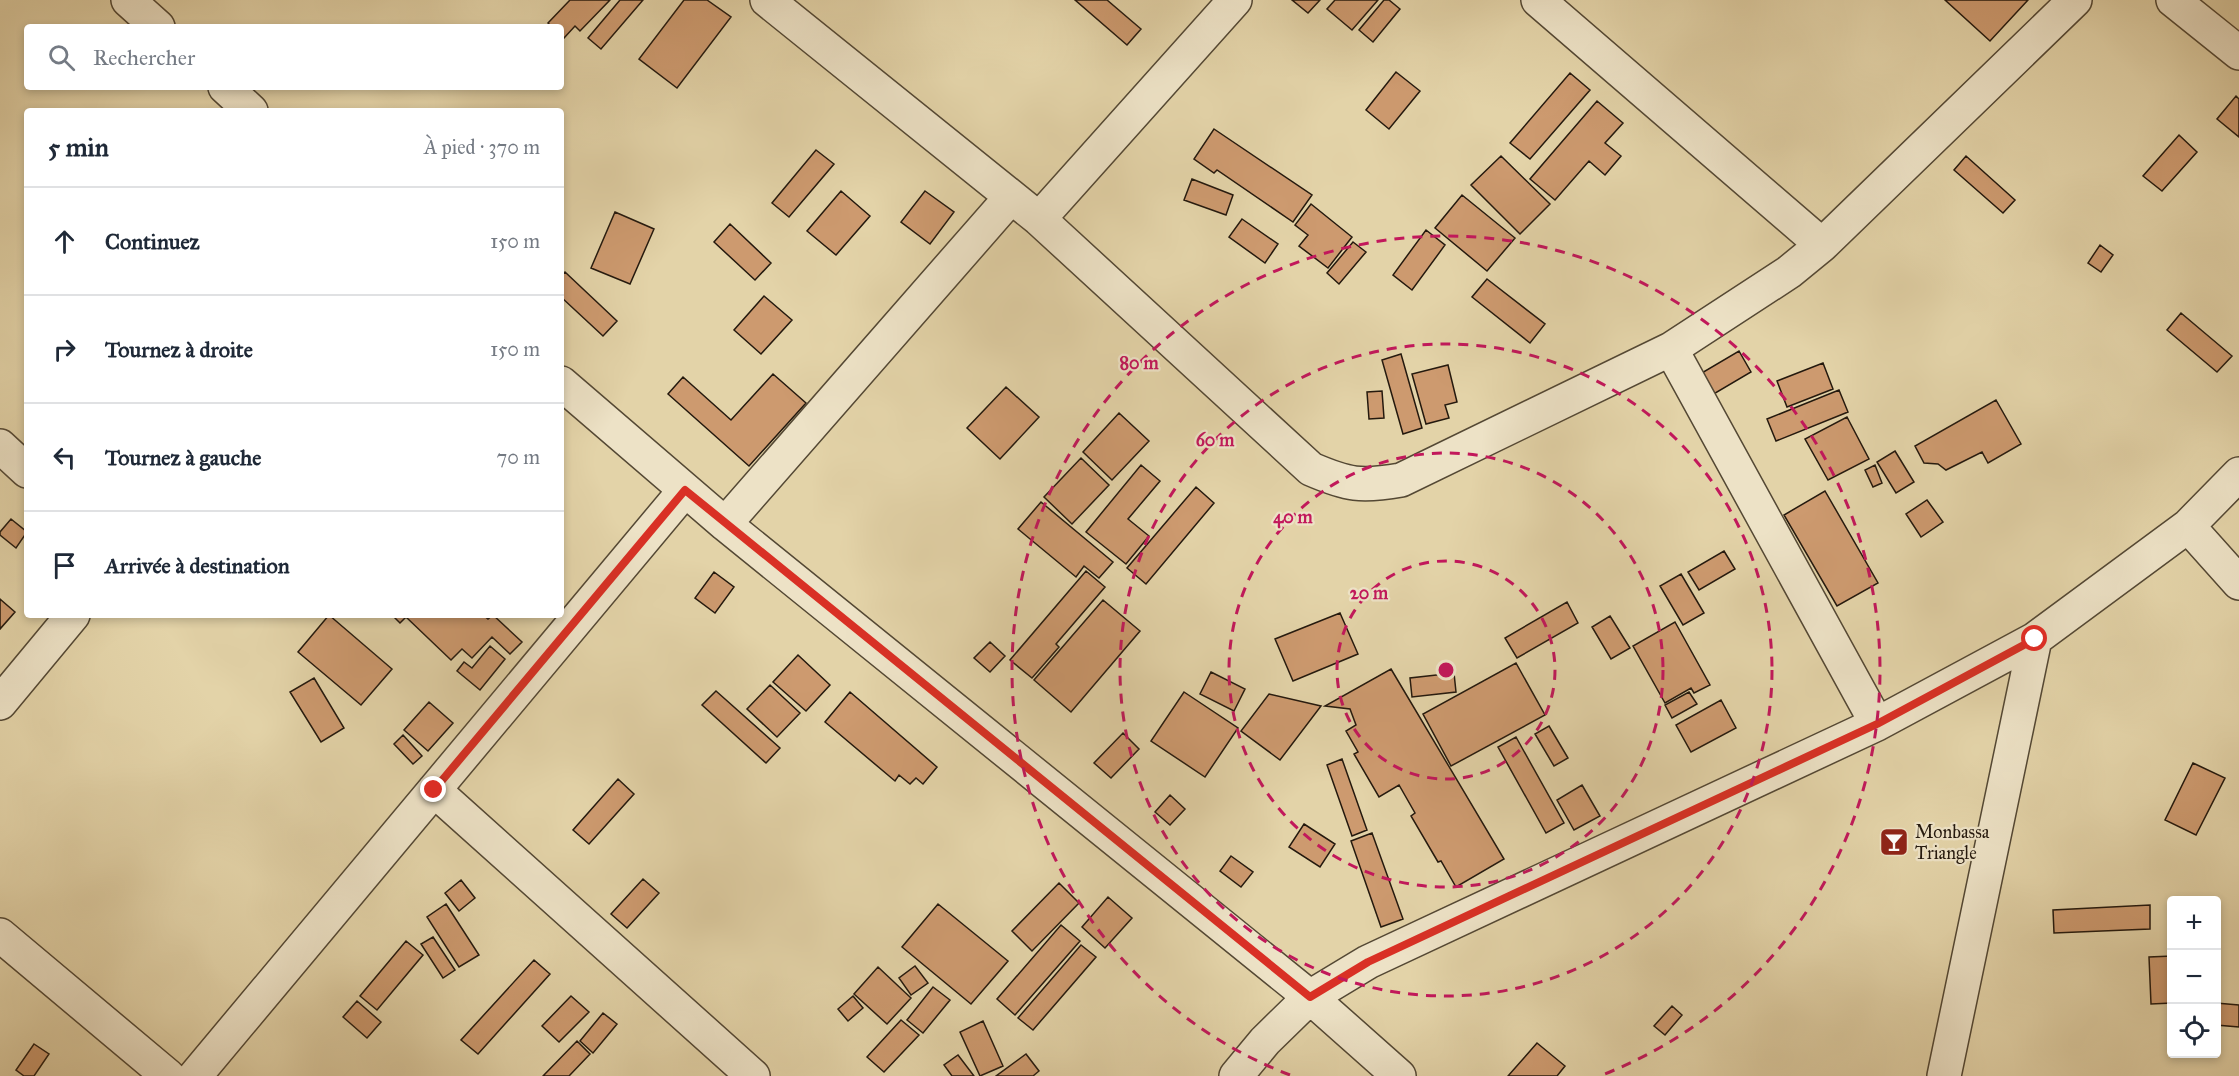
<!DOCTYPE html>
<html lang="fr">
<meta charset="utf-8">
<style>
:root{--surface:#fff;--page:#f6f6f7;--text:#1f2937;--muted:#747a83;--line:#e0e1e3}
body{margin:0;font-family:"IM FELL Great Primer",serif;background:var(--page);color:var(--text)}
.controls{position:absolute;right:18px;bottom:18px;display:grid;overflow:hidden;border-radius:6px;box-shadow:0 3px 9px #0003}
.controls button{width:54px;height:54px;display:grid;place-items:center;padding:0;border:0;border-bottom:2px solid var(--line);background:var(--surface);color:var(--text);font:30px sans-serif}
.stop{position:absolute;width:18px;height:18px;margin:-14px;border:4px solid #d93025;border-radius:50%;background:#fff}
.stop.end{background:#d93025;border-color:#fff;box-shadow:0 2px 6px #0008}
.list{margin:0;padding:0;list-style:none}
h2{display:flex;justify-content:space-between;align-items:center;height:78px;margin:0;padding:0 24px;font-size:26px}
h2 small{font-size:20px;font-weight:400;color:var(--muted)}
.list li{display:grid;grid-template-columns:39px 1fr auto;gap:18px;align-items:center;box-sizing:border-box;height:108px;padding:0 24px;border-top:2px solid var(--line)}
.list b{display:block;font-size:22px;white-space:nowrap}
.list em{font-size:20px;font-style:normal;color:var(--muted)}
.icon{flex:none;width:33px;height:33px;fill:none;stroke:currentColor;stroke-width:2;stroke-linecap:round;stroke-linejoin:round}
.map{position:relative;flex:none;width:2239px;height:1076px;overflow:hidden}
.search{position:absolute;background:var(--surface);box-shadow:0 3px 9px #0003;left:24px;top:24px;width:540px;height:66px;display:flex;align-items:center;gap:15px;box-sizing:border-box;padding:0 21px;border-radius:6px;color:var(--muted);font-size:22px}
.panel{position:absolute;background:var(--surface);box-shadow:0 3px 9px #0003;left:24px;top:108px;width:540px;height:510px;border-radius:6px}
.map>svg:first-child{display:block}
.building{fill:#cd9a6f;stroke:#24190e;stroke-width:1.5}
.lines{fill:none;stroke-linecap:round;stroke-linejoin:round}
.minor-casing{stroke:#544834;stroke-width:36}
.minor{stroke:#ede2c6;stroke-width:33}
.route{stroke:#d93025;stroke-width:8}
.ring{fill:none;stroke:#c2185b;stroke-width:3;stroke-dasharray:10 8}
.labels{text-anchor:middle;stroke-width:4.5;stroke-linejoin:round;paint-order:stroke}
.poi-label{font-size:18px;fill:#24190e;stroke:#ede2c6;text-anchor:start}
.centre{fill:#c2185b;stroke:#ede2c6;stroke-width:3}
.ring-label{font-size:18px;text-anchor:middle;font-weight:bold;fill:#c2185b;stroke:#ede2c6;stroke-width:4.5;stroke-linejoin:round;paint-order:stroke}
</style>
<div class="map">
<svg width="2239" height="1076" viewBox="0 0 2239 1076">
<rect width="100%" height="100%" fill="#e3d3a8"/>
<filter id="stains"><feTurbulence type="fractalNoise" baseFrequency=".00333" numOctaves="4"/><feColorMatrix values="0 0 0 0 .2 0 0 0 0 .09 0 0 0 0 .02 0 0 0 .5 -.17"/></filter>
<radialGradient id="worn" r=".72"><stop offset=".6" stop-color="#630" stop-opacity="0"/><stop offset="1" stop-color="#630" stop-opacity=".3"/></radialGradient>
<path class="building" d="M570 0H610L580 31 575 26 564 38 561 36V27H552L548 23Z
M620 0H643L601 49 588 38Z
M684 0H707L731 17 677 88 639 59Z
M1075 0H1107L1141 29 1127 45Z
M1292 0H1320L1308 13Z
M1335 0H1378L1352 30 1327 9Z
M1384 0H1389L1400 9 1373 42 1359 30Z
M1945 0H2028L1990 41Z
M1396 72 1420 91 1389 129 1366 110Z
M1570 73 1590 90 1530 159 1510 143Z
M2236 96 2239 99V137L2217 119Z
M1597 101 1623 123 1605 143 1621 156 1605 175 1589 161 1555 200 1530 179Z
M1214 129 1312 195 1293 222 1217 170 1214 173 1194 159Z
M2179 135 2197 152 2162 191 2143 176Z
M816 150 834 164 789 217 772 203Z
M1501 156 1550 204 1520 234 1471 185Z
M1966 156 2015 200 2003 213 1954 170Z
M1192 179 1233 195 1226 215 1184 200Z
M841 191 870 216 836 255 807 231Z
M925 191 954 212 930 244 901 222Z
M1462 195 1515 238 1487 271 1435 228Z
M1311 204 1352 237 1328 268 1299 246 1308 235 1295 225Z
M615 212 654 229 630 284 591 268Z
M1242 219 1278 244 1265 263 1229 237Z
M730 224 771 263 755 280 714 242Z
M1426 230 1445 245 1412 290 1393 275Z
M1353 242 1366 252 1339 284 1327 273Z
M2100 245 2113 255 2101 272 2088 263Z
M565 272 617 321 603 336 561 297V276Z
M1487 279 1545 324 1530 343 1472 297Z
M764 296 792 320 761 354 734 330Z
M2181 313 2232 356 2217 372 2167 330Z
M1739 351 1751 372 1712 395 1700 374Z
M1401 354 1422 428 1403 434 1382 360Z
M1823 363 1833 389 1787 407 1777 381Z
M1448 365 1457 402 1445 405 1449 418 1426 424 1412 374Z
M773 374 806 403 749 466 668 394 683 377 731 420Z
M1006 387 1039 417 1000 459 967 428Z
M1839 390 1848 412 1776 441 1767 419Z
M1382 391 1384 418 1369 419 1367 392Z
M1996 400 2021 444 1988 463 1982 452 1946 470 1938 464 1924 463 1915 446Z
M1119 413 1149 441 1112 480 1083 452Z
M1847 417 1869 459 1828 480 1805 439Z
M1895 451 1914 482 1896 493 1877 462Z
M1081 458 1109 485 1072 524 1044 497Z
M1141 465 1160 481 1128 519 1149 536 1126 564 1086 532Z
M1875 465 1882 483 1873 487 1865 470Z
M1196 487 1214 503 1146 584 1127 568Z
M1825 491 1878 583 1837 606 1784 515Z
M1927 500 1943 522 1921 537 1906 514Z
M1041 502 1113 562 1099 578 1084 566 1076 577 1018 529Z
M11 519 27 532 16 548 0 535V532Z
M1724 551 1735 569 1699 590 1688 572Z
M1086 571 1105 587 1056 644 1059 647 1032 678 1010 660Z
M714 572 734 587 715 613 695 598Z
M1681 574 1704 613 1683 625 1660 586Z
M0 599 15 612 0 629Z
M1103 600 1140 631 1071 712 1034 680Z
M1567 602 1578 623 1517 658 1505 638Z
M1340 613 1358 654 1293 681 1275 639Z
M329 615 392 669 361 705 298 652Z
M392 615H483L488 619 493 615 522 642 510 654 492 637 472 658 462 649 451 660 406 617 400 623Z
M1610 616 1630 648 1611 659 1592 627Z
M1675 622 1710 685 1694 693 1691 688 1665 703 1633 646Z
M990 642 1005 656 990 672 974 658Z
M490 646 505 659 480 690 457 671 464 662 472 668Z
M798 655 830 685 806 711 773 682Z
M1516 663 1545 715 1451 766 1423 714Z
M1391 669 1504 859 1456 887 1441 861 1438 862 1411 816 1415 813 1399 785 1379 797 1354 754 1358 752 1346 731 1356 725 1350 709 1325 706Z
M1211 672 1245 689 1234 711 1200 694Z
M1454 673 1456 692 1412 697 1410 678Z
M314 678 344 728 321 742 290 692Z
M770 685 800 713 777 737 747 709Z
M716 691 780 748 766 763 702 705Z
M850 692 937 767 923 784 916 778 910 784 899 775 895 781 825 722Z
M1184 692 1238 728 1205 777 1151 741Z
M1689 692 1697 704 1672 718 1665 705Z
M1269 694 1321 706 1280 760 1241 731Z
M1721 700 1736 728 1691 752 1676 725Z
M429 702 453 723 428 751 404 730Z
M1549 726 1568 758 1554 766 1535 734Z
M1123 733 1139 749 1111 778 1094 763Z
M403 735 422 756 413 764 394 744Z
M1516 737 1564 823 1546 833 1498 747Z
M1342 759 1367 830 1352 836 1327 765Z
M2193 763 2225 778 2196 835 2165 820Z
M618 779 634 794 589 844 573 830Z
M1582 785 1600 816 1574 830 1557 800Z
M1170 795 1185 809 1170 825 1155 812Z
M1304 824 1335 844 1320 867 1289 847Z
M1372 833 1403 919 1381 927 1351 841Z
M1231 856 1253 872 1241 887 1220 871Z
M643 879 659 893 627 928 611 914Z
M461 880 475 898 459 911 445 893Z
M1059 883 1079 903 1032 951 1012 931Z
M1108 897 1132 918 1105 948 1082 927Z
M446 904 479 955 459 967 427 917Z
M938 904 1008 961 971 1004 902 947Z
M2150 905V929L2054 933 2053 910Z
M1061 925 1080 941 1015 1015 997 999Z
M433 937 455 970 443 978 421 944Z
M406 941 423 955 377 1010 360 996Z
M1081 945 1096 957 1033 1030 1018 1018Z
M2172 956V1003L2151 1004 2149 957Z
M534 960 550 974 478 1054 461 1040Z
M915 966 928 983 911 995 899 978Z
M878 967 911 998 887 1024 854 994Z
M933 987 950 1000 923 1033 907 1020Z
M571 996 589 1012 559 1042 542 1026Z
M853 996 863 1008 848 1021 838 1009Z
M357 1001 381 1022 367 1038 343 1017Z
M2216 1003 2239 1005V1027L2216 1025Z
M1672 1006 1682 1015 1665 1035 1654 1026Z
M603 1013 617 1024 593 1053 580 1041Z
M901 1020 919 1035 884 1072 867 1057Z
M983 1021 1003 1066 980 1076 960 1032Z
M577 1041 590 1054 569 1076H543Z
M1537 1043 1565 1066 1557 1076H1508Z
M34 1044 49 1054 34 1076H24L16 1070Z
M1026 1054 1039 1071 1033 1076H996Z
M958 1055 974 1076H952L944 1065Z"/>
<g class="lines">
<g class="minor-casing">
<path id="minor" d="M128 0 158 27
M767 0 1039 219 1311 469C1348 485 1361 487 1401 480L1671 349 1789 272 1822 245 2075 0
M1538 0 1822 245
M2173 0 2239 53
M225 87 251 111
M1039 219 1235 0
M1671 349 1877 724
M561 383 725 524 1310 997 1399 1076
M0 446 27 471
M725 524 1011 197
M2188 526 2239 583
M0 703 73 615
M434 790 753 1076
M0 935 168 1076
M195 1076 685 490
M1236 1076 1265 1041 1310 997 1368 962 1877 724 2035 639
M1944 1076 2035 639 2188 526 2239 474"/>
</g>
<use href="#minor" class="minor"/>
</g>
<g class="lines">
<path class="route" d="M434 790 685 490 1310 997 1368 962 1877 724 2035 639"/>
</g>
<g class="ring">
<circle cx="1446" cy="670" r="109"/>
<circle cx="1446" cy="670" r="217"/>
<circle cx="1446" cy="670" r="326"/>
<path d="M1290 1075A434 434 0 1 1 1602 1075"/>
</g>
<defs>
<g id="bar-square" transform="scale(1.5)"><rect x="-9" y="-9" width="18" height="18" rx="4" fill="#8f2418" stroke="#ede2c6"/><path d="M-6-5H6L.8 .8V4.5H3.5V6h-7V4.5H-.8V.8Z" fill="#fff"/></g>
</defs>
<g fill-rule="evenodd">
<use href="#bar-square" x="1894" y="842"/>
</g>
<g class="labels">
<g class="poi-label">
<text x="1915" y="838">Monbassa<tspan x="1915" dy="21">Triangle</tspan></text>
</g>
</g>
<circle cx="1446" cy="670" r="9" class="centre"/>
<g class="ring-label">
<text x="1139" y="369">80 m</text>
<text x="1215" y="446">60 m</text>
<text x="1293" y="523">40 m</text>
<text x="1369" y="599">20 m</text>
</g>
<rect width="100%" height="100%" filter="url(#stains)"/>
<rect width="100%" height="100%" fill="url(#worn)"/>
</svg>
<div class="controls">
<button>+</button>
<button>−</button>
<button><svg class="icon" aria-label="locate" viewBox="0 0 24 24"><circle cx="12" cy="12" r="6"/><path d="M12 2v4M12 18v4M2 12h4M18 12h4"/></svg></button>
</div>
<div class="stop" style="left:2035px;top:639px"></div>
<div class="stop end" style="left:434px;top:790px"></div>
<div class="search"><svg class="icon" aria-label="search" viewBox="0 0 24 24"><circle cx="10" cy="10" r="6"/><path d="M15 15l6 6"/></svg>Rechercher</div>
<section class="panel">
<h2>5 min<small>À pied · 370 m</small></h2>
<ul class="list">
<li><svg class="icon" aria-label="ahead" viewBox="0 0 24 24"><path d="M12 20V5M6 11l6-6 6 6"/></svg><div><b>Continuez</b></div><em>150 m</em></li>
<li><svg class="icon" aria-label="right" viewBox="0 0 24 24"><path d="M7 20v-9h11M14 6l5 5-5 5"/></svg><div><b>Tournez à droite</b></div><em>150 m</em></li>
<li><svg class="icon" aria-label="left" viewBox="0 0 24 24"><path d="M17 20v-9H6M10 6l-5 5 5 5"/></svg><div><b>Tournez à gauche</b></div><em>70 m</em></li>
<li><svg class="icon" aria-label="arrive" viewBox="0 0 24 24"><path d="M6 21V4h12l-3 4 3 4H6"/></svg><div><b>Arrivée à destination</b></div></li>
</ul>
</section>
</div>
